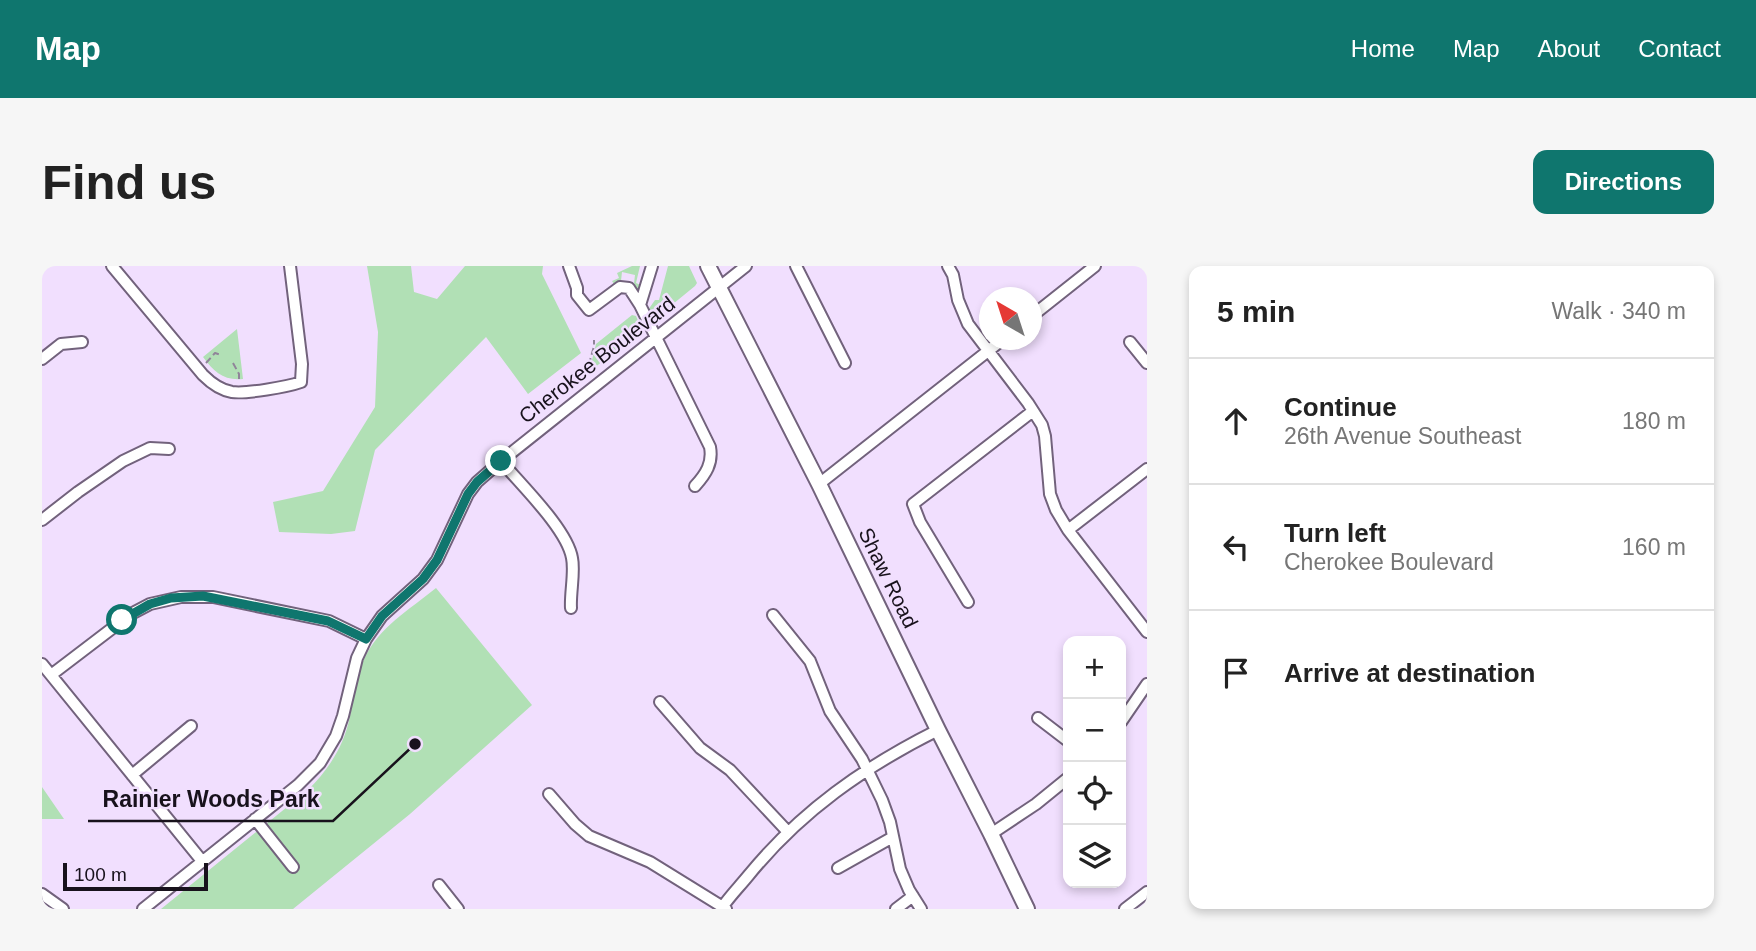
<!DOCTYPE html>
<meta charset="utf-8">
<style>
:root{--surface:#fff;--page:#f6f6f6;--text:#222;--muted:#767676;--line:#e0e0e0;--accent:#0f766e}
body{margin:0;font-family:Arial,sans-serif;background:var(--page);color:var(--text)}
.controls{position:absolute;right:21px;bottom:21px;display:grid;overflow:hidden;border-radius:14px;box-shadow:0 4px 10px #0003}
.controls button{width:63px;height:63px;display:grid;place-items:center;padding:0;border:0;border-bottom:2px solid var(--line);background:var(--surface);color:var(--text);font:35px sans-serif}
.compass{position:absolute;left:937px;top:21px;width:63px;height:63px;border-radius:50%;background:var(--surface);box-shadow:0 4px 10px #0003;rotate:321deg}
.scale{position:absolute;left:21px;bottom:18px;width:145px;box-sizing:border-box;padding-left:7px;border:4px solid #18121c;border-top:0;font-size:19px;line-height:24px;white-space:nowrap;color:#18121c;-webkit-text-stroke:5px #f1dffe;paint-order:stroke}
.stop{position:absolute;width:21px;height:21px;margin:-16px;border:5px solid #0f766e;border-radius:50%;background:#fff}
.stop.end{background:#0f766e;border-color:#fff;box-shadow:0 2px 7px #0008}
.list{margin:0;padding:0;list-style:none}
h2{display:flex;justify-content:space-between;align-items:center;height:91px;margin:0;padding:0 28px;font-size:30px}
h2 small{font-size:23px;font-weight:400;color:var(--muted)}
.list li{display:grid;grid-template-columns:46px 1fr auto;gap:21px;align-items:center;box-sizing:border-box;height:126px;padding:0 28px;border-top:2px solid var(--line)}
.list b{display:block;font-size:26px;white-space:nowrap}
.list p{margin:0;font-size:23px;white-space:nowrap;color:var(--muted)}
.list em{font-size:23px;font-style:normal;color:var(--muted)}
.icon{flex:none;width:38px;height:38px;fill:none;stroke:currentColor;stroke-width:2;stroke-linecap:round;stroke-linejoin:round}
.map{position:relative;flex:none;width:1105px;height:643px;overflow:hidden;border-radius:14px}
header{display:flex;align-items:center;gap:42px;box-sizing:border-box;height:98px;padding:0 35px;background:var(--accent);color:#fff}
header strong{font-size:33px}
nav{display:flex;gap:38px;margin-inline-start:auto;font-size:24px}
.intro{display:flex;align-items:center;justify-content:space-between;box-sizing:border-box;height:168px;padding:0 42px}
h1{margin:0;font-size:49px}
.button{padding:18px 32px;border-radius:14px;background:var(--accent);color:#fff;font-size:24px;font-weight:700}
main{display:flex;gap:42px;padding:0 42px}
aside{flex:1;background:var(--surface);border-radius:14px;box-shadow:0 4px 10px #0003}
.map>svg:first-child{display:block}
.green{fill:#b1e0b5}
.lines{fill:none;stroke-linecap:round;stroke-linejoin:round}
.minor-casing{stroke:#72627c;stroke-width:14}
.major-casing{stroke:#72627c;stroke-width:18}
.path{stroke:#908499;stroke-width:2;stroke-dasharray:7 3.5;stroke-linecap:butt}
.minor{stroke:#fff;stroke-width:10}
.major{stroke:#fff;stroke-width:14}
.route{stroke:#0f766e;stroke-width:9}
.labels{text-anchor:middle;stroke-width:5;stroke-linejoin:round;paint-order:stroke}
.street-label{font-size:21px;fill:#18121c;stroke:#f1dffe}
.leader{fill:none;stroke:#18121c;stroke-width:2.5}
.callout-dot{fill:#18121c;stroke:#f1dffe;stroke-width:2.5}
.callout-label{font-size:23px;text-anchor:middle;font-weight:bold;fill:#18121c;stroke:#f1dffe;stroke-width:5;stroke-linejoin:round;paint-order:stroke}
</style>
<header>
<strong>Map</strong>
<nav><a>Home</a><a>Map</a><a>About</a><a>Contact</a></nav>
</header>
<div class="intro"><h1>Find us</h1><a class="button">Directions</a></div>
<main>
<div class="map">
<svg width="1105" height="643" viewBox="0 0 1105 643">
<rect width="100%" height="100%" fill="#f1dffe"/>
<path class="green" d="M325 0H369L372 26 395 33 423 0H501L500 8 539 87 486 128 444 71 333 184 313 265 289 268 237 266 231 236 281 225 333 141 336 66Z
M590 0H598L594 17 601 20 597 28 592 17 593 9 580 6 579 15 572 18 570 15 577 12 575 7Z
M626 0H647L655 17 653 20 609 56 606 44 613 34H617Z
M590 49 594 50 600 64 547 106 554 78Z
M195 63 201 113C182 115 172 106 161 91Z
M394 322 490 439 368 548 251 643H119L266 524C287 503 302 480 308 450 312 431 313 410 322 393 337 361 367 344 394 322Z
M0 521 22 553H0Z"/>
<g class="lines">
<g class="minor-casing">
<path id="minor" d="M70 0 161 109C169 117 178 124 190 126 204 128 245 121 259 116L260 98 248 0
M527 0 535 22V29L547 44 578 21 587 22 598 39
M610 0 598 39 668 181C671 197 664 208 653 220
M754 0 803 97
M906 0 911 9 916 34 926 58 986 137 1000 159 1003 170 1008 228 1014 244 1026 264 1105 366
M990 50 1053 0
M1088 76 1105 97
M0 93 19 78 40 76
M459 195C479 219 525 263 530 292 533 306 528 327 529 342
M777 218 960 74
M0 254 36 226 81 195 108 182 127 183
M1026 264 1105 203
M926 336 878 256 871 238 991 145
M731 349 768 395 788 445 820 493 840 534 848 556 858 603 867 624 879 643
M0 398 160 595
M9 409 89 348 108 338 139 331H171L287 355 324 373
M618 436 658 482 688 504 746 566
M996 452 1026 475
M1079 456 1105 418
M90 509 149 460
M507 528 533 558 547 570 608 596 684 643
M213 553 251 601
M949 568 994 538 1026 512
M796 602 851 571
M397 619 416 643
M0 628 21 643
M101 643 256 519 278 497 294 470 301 450 315 392 324 373 340 350 381 313 395 294 426 228 435 216 459 195 704 0
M679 643C687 631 697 621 706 610 759 545 822 501 896 464
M854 643 871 630
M1083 643 1105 626"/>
</g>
<g class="major-casing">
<path id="major" d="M666 0 777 218 896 464 949 568 985 643"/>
</g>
<path class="path" d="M164 97 173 87 179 89
M191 97 197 108V115
M544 109 552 80V74"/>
<use href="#minor" class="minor"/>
<use href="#major" class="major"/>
</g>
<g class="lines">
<path class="route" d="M80 354 108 338 129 332 161 330 286 355 324 373 340 350 381 313 395 294 426 228 435 216 459 195"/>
</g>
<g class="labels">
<g class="street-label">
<text transform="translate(555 94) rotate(-38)" y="7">Cherokee Boulevard</text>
<text transform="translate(846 312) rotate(64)" y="7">Shaw Road</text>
</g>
</g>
<path class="leader" d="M373 478L291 555H46"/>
<circle class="callout-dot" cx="373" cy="478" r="7"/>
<g class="callout-label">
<text x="169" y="541">Rainier Woods Park</text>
</g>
</svg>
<div class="controls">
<button>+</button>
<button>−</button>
<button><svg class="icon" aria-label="locate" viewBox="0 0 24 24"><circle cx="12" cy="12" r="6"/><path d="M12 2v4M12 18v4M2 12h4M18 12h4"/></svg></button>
<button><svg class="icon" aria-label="layers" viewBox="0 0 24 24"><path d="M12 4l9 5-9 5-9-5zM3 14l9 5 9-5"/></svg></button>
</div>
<svg class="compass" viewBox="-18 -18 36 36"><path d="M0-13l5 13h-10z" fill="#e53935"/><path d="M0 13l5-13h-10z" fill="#767676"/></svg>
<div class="scale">100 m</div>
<div class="stop" style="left:80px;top:354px"></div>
<div class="stop end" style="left:459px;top:195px"></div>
</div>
<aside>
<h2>5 min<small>Walk · 340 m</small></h2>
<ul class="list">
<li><svg class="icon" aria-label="ahead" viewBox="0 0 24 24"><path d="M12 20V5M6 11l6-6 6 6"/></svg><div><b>Continue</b><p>26th Avenue Southeast</p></div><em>180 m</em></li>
<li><svg class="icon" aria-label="left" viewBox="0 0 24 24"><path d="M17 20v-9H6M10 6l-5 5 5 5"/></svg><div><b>Turn left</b><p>Cherokee Boulevard</p></div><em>160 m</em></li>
<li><svg class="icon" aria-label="arrive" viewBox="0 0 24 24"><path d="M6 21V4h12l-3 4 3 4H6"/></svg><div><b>Arrive at destination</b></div></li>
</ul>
</aside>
</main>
